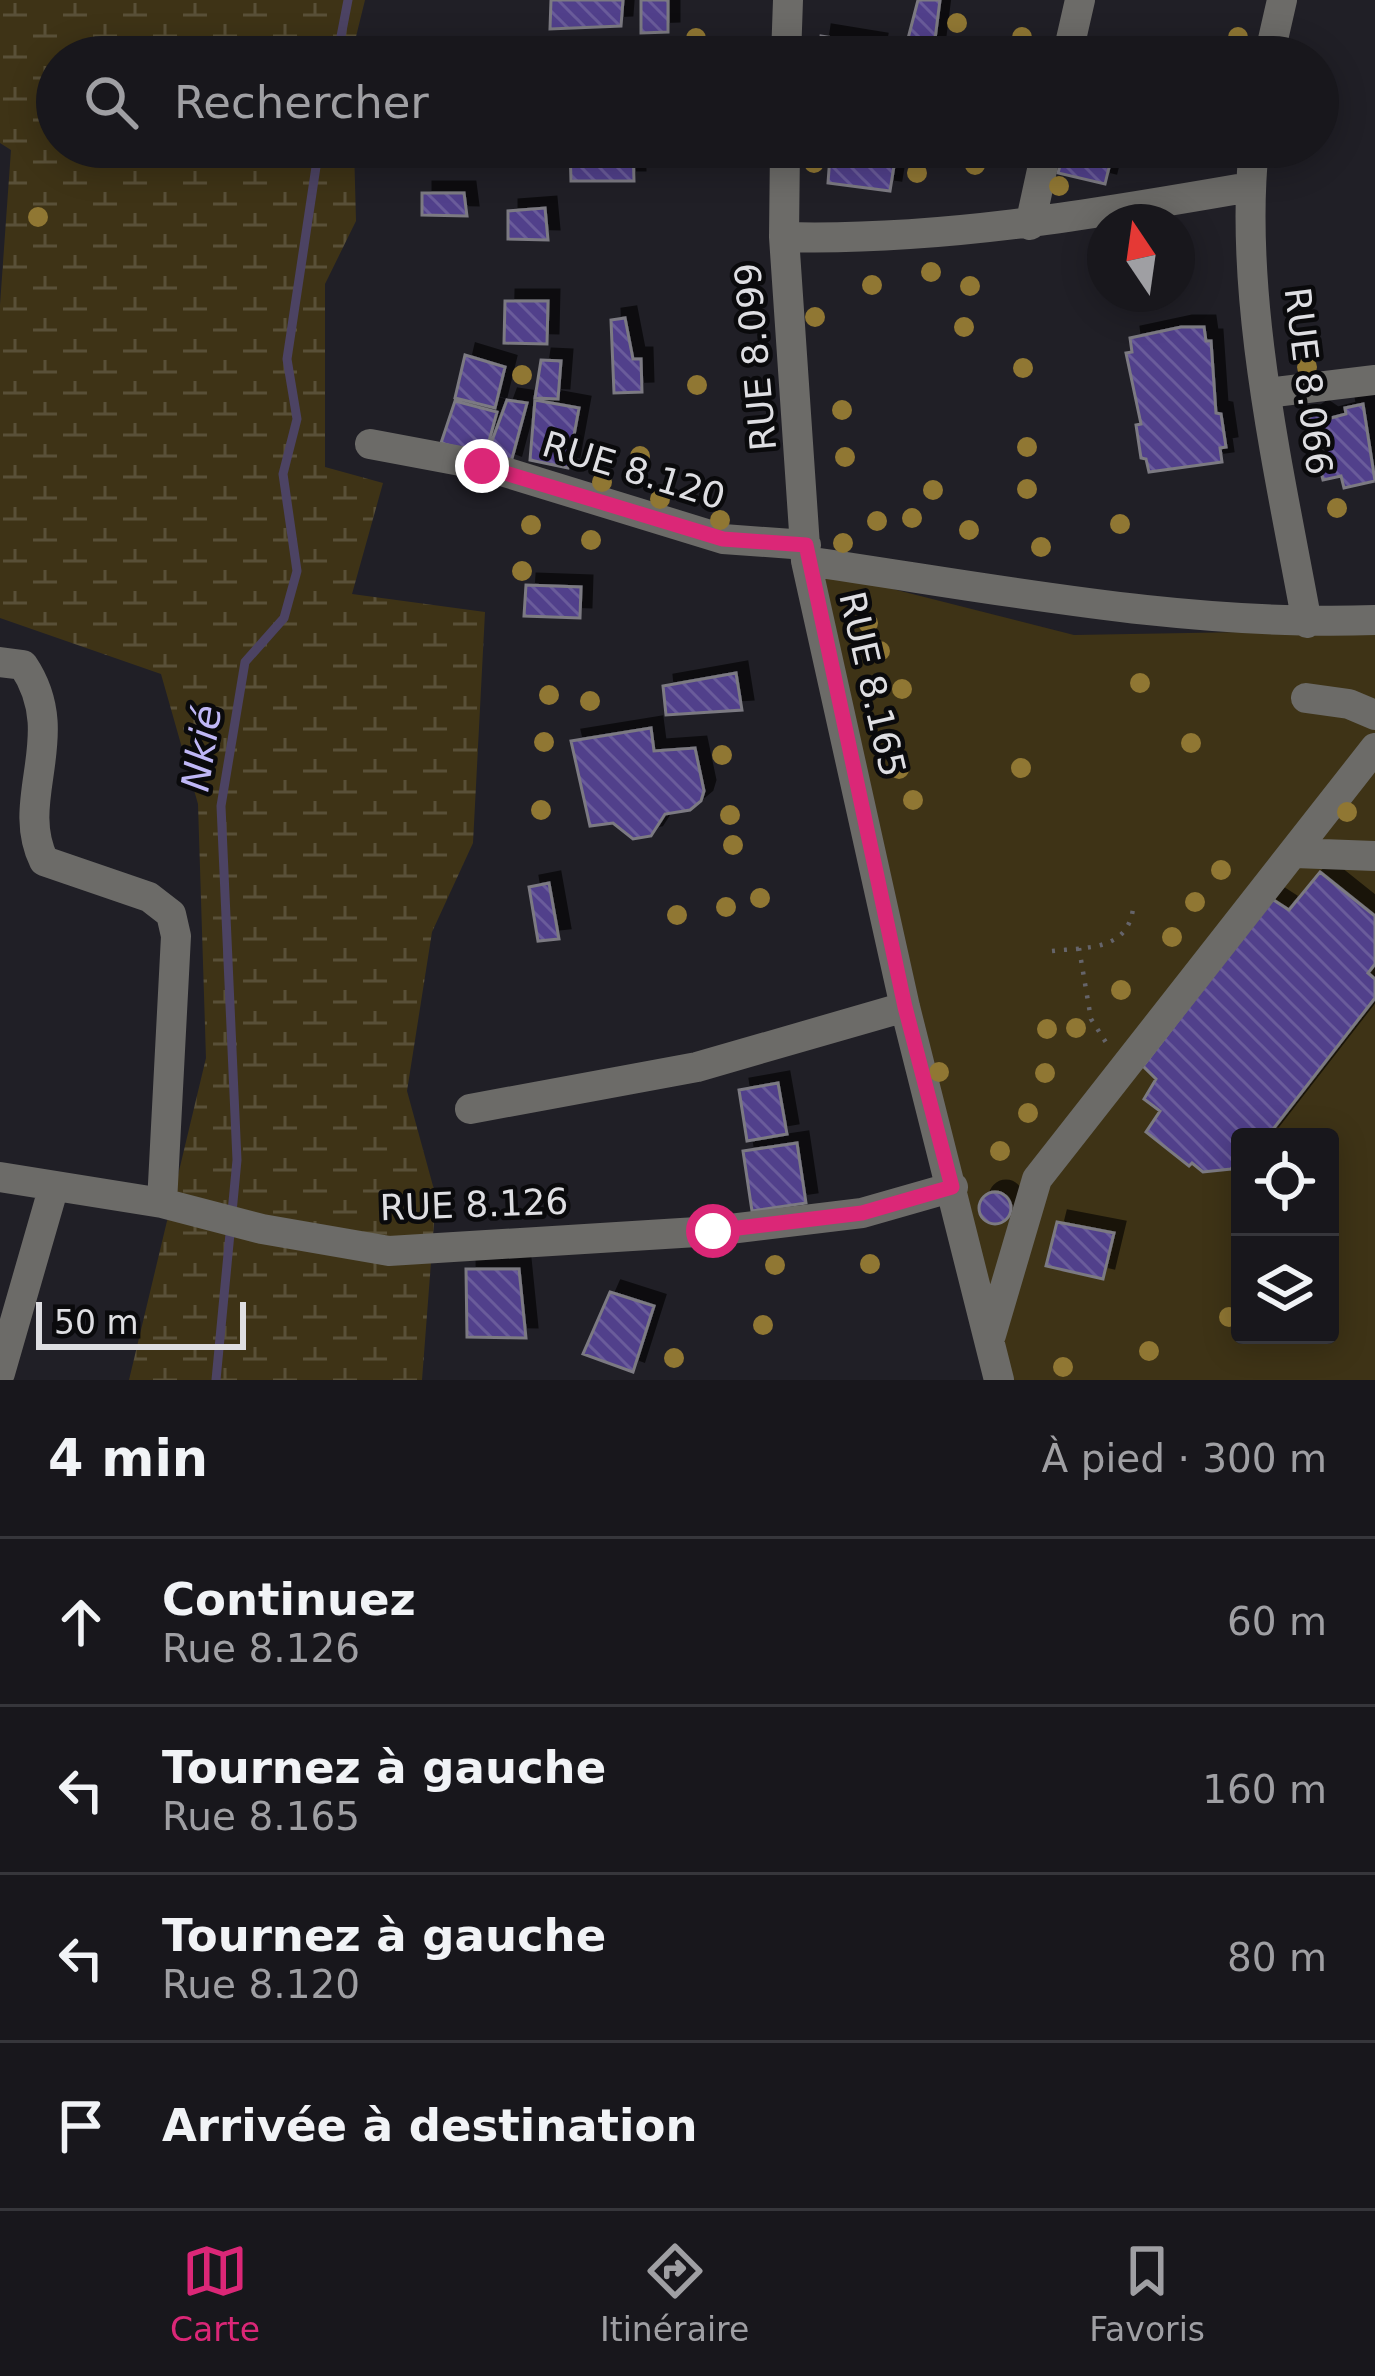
<!DOCTYPE html>
<html lang="fr">
<meta charset="utf-8">
<style>
:root{--surface:#18171c;--page:#212025;--text:#f1f3f6;--muted:#9f9fa3;--line:#36363b;--accent:#db2777}
body{margin:0;font-family:"DejaVu Sans",sans-serif;background:var(--page);color:var(--text)}
.controls{position:absolute;right:36px;bottom:36px;display:grid;overflow:hidden;border-radius:12px;box-shadow:0 6px 30px #0003}
.controls button{width:108px;height:108px;display:grid;place-items:center;padding:0;border:0;border-bottom:3px solid var(--line);background:var(--surface);color:var(--text);font:60px sans-serif}
.compass{position:absolute;left:1087px;top:204px;width:108px;height:108px;border-radius:50%;background:var(--surface);box-shadow:0 6px 30px #0003;rotate:347deg}
.scale{position:absolute;left:36px;bottom:30px;width:210px;box-sizing:border-box;padding-left:12px;border:6px solid #dedee2;border-top:0;font-size:33px;line-height:42px;white-space:nowrap;color:#dedee2;-webkit-text-stroke:9px #0a0a0c;paint-order:stroke}
.stop{position:absolute;width:36px;height:36px;margin:-27px;border:9px solid #db2777;border-radius:50%;background:#fff}
.stop.end{background:#db2777;border-color:#fff;box-shadow:0 3px 12px #0008}
.list{margin:0;padding:0;list-style:none}
h2{display:flex;justify-content:space-between;align-items:center;height:156px;margin:0;padding:0 48px;font-size:51px}
h2 small{font-size:39px;font-weight:400;color:var(--muted)}
.list li{display:grid;grid-template-columns:78px 1fr auto;gap:36px;align-items:center;box-sizing:border-box;height:168px;padding:0 48px;border-top:3px solid var(--line)}
.list b{display:block;font-size:45px;white-space:nowrap}
.list p{margin:0;font-size:39px;white-space:nowrap;color:var(--muted)}
.list em{font-size:39px;font-style:normal;color:var(--muted)}
.icon{flex:none;width:66px;height:66px;fill:none;stroke:currentColor;stroke-width:2;stroke-linecap:round;stroke-linejoin:round}
.map{position:relative;flex:none;width:1375px;height:1380px;overflow:hidden}
.search{position:absolute;background:var(--surface);box-shadow:0 6px 30px #0003;left:36px;right:36px;top:36px;height:132px;display:flex;align-items:center;gap:30px;box-sizing:border-box;padding:0 42px;border-radius:66px;color:var(--muted);font-size:45px}
.sheet{height:828px;background:var(--surface)}
nav{display:flex;justify-content:space-around;align-items:center;box-sizing:border-box;height:168px;border-top:3px solid var(--line);background:var(--surface);font-size:33px;color:var(--muted)}
nav a{display:grid;justify-items:center;gap:6px}
nav .on{color:var(--accent)}
.map>svg:first-child{display:block}
.wetland{fill:url(#wetland-marsh)}
.pitch{fill:#3e3316;fill-rule:evenodd}
.lines{fill:none;stroke-linecap:round;stroke-linejoin:round}
.stream{stroke:#4c4363;stroke-width:9}
.building{fill:url(#building-back-hatch);stroke:#7b7a82;stroke-width:3;filter:url(#shadow)}
.path{stroke:#65646a;stroke-width:4.5;stroke-dasharray:3 9;stroke-linecap:butt}
.minor{stroke:#6c6b68;stroke-width:30}
.tree{fill:#907733}
.route{stroke:#db2777;stroke-width:15}
.labels{text-anchor:middle;stroke-width:9;stroke-linejoin:round;paint-order:stroke}
.street-label{font-size:36px;fill:#dedee2;stroke:#0a0a0c}
.water-label{font-size:39px;font-style:italic;fill:#bfb7f6;stroke:#0a0a0c}
</style>
<div class="map">
<svg width="1375" height="1380" viewBox="0 0 1375 1380">
<defs>
<pattern id="wetland-marsh" width="20" height="14" patternUnits="userSpaceOnUse" patternTransform="scale(3)"><rect width="20" height="14" fill="#3e3316"/><path d="M1 5h8M5 5V1M11 12h8M15 12V8" fill="none" stroke="#595038"/></pattern>
<pattern id="building-back-hatch" width="6" height="6" patternUnits="userSpaceOnUse" patternTransform="scale(3)"><rect width="6" height="6" fill="#51418b"/><path d="M-1 5l2 2M0 0l6 6M5-1l2 2" fill="none" stroke="#6a5c9b"/></pattern>
<filter id="shadow"><feDropShadow dx="11" dy="-11" stdDeviation="0" flood-color="#0009"/></filter>
</defs>
<rect width="100%" height="100%" fill="#201f26"/>
<path class="wetland" d="M0 0H365L351 57H57V147H354L356 221 325 284V467L383 483 352 594 485 612 473 843 432 932 407 1091 436 1197 422 1380H129L206 1058 198 804 161 674 0 618V305L11 150 0 143Z"/>
<path class="pitch" d="M802 566 1074 635 1299 631 1375 618V1380H990ZM1240 1137H1330V1335H1240Z"/>
<g class="lines">
<path class="stream" d="M337 57 348 0
M216 1380 237 1160 221 806 245 662 284 618 297 571 283 474 297 419 287 359 319 147"/>
</g>
<path class="building" d="M551 0H623L621 26 550 29Z
M641 0H668V32L641 33Z
M918 0H940L933 55 905 50Z
M821 36 876 45 874 57H818Z
M570 147H633L634 181H571Z
M825 147H897L890 191 828 183 830 156 824 154Z
M1065 147H1114L1105 184 1058 173Z
M422 193H464L467 216 422 215Z
M545 208 548 240 508 239V211Z
M505 301H548L547 344 504 343Z
M625 318 633 359H641L642 392 614 393 611 320Z
M1181 327H1204L1206 341H1211L1216 413 1221 414 1226 447 1220 448 1222 462 1149 472 1146 459 1141 458 1136 425 1141 424 1126 353 1132 352 1130 338Z
M465 355 505 367 495 408 455 398Z
M541 360 561 361 558 399 535 398Z
M507 400 527 403 510 466 486 457Z
M535 400 579 408 568 468 530 460Z
M455 401 497 412 485 456 441 443Z
M1363 404 1375 481 1344 488 1341 476 1323 480 1320 468 1327 466 1320 433 1307 430 1304 421 1317 412 1327 419 1346 414 1345 408Z
M526 585 581 587 580 618 524 616Z
M736 673 742 710 666 715 663 686Z
M651 728 654 751 695 748 704 791 701 801 690 810 665 814 651 836 633 839 613 823 590 826 571 741Z
M1320 872 1375 916V964L1368 973 1375 979V998L1267 1137H1240V1158L1231 1169 1203 1172 1192 1163 1189 1166 1146 1132 1160 1111 1144 1099 1156 1079 1143 1066 1272 899 1289 910Z
M549 883 559 939 538 941 529 887Z
M778 1083 787 1134 747 1141 739 1090Z
M797 1143 806 1203 752 1211 743 1151Z
M979 1208a16 16 0 1 1 32 0a16 16 0 1 1-32 0Z
M1057 1222 1114 1233 1103 1279 1046 1266Z
M466 1269H519L526 1338 467 1337Z
M610 1292 654 1306 633 1372 583 1354Z"/>
<g class="lines">
<path class="path" d="M1079 948 1091 1019 1107 1044
M1052 951C1087 947 1127 951 1133 909"/>
<path class="minor" d="M786 57 788 0
M1067 57 1080 0
M1269 57 1282 0
M785 147 784 237 806 561
M1254 147C1238 297 1280 474 1307 623
M1030 225 1047 147
M784 237C943 241 1094 214 1250 187
M1266 393 1375 380
M370 444 482 465 723 539 806 545
M0 662 23 665C71 736 13 798 44 861L149 897 171 914 176 936 162 1203
M1306 698 1349 704 1375 715
M1295 853 1375 856
M470 1109 697 1067 905 1007
M0 1177 162 1203 262 1229 389 1251 713 1231 862 1213 953 1187
M991 1335 1037 1179 1375 748
M0 1373 54 1186
M999 1380 905 1007 806 561C993 588 1186 627 1375 620"/>
</g>
<g class="tree">
<circle cx="957" cy="23" r="10"/>
<circle cx="1022" cy="37" r="10"/>
<circle cx="1238" cy="37" r="10"/>
<circle cx="696" cy="38" r="10"/>
<circle cx="747" cy="158" r="10"/>
<circle cx="814" cy="163" r="10"/>
<circle cx="975" cy="165" r="10"/>
<circle cx="917" cy="173" r="10"/>
<circle cx="1059" cy="186" r="10"/>
<circle cx="38" cy="217" r="10"/>
<circle cx="931" cy="272" r="10"/>
<circle cx="872" cy="285" r="10"/>
<circle cx="970" cy="286" r="10"/>
<circle cx="815" cy="317" r="10"/>
<circle cx="964" cy="327" r="10"/>
<circle cx="1307" cy="367" r="10"/>
<circle cx="1023" cy="368" r="10"/>
<circle cx="522" cy="375" r="10"/>
<circle cx="697" cy="385" r="10"/>
<circle cx="842" cy="410" r="10"/>
<circle cx="1027" cy="447" r="10"/>
<circle cx="640" cy="456" r="10"/>
<circle cx="845" cy="457" r="10"/>
<circle cx="602" cy="482" r="10"/>
<circle cx="1027" cy="489" r="10"/>
<circle cx="933" cy="490" r="10"/>
<circle cx="660" cy="499" r="10"/>
<circle cx="1337" cy="508" r="10"/>
<circle cx="912" cy="518" r="10"/>
<circle cx="720" cy="520" r="10"/>
<circle cx="877" cy="521" r="10"/>
<circle cx="1120" cy="524" r="10"/>
<circle cx="531" cy="525" r="10"/>
<circle cx="969" cy="530" r="10"/>
<circle cx="591" cy="540" r="10"/>
<circle cx="843" cy="543" r="10"/>
<circle cx="1041" cy="547" r="10"/>
<circle cx="522" cy="571" r="10"/>
<circle cx="868" cy="623" r="10"/>
<circle cx="880" cy="651" r="10"/>
<circle cx="1140" cy="683" r="10"/>
<circle cx="902" cy="689" r="10"/>
<circle cx="549" cy="695" r="10"/>
<circle cx="590" cy="701" r="10"/>
<circle cx="544" cy="742" r="10"/>
<circle cx="1191" cy="743" r="10"/>
<circle cx="722" cy="755" r="10"/>
<circle cx="1021" cy="768" r="10"/>
<circle cx="899" cy="769" r="10"/>
<circle cx="913" cy="800" r="10"/>
<circle cx="541" cy="810" r="10"/>
<circle cx="1347" cy="812" r="10"/>
<circle cx="730" cy="815" r="10"/>
<circle cx="733" cy="845" r="10"/>
<circle cx="1221" cy="870" r="10"/>
<circle cx="760" cy="898" r="10"/>
<circle cx="1195" cy="902" r="10"/>
<circle cx="726" cy="907" r="10"/>
<circle cx="677" cy="915" r="10"/>
<circle cx="1172" cy="937" r="10"/>
<circle cx="1121" cy="990" r="10"/>
<circle cx="1076" cy="1028" r="10"/>
<circle cx="1047" cy="1029" r="10"/>
<circle cx="939" cy="1072" r="10"/>
<circle cx="1045" cy="1073" r="10"/>
<circle cx="1028" cy="1113" r="10"/>
<circle cx="1000" cy="1151" r="10"/>
<circle cx="870" cy="1264" r="10"/>
<circle cx="775" cy="1265" r="10"/>
<circle cx="1229" cy="1317" r="10"/>
<circle cx="763" cy="1325" r="10"/>
<circle cx="1149" cy="1351" r="10"/>
<circle cx="674" cy="1358" r="10"/>
<circle cx="1063" cy="1367" r="10"/>
</g>
<g class="lines">
<path class="route" d="M482 466 723 539 806 545 905 1007 952 1187 862 1213 713 1231"/>
</g>
<g class="labels">
<g class="street-label">
<text transform="translate(755 357) rotate(-95)" y="13">RUE 8.099</text>
<text transform="translate(1309 381) rotate(83)" y="13">RUE 8.066</text>
<text transform="translate(634 470) rotate(17)" y="13">RUE 8.120</text>
<text transform="translate(873 684) rotate(77)" y="13">RUE 8.165</text>
<text transform="translate(474 1204) rotate(-2)" y="13">RUE 8.126</text>
</g>
<g class="water-label">
<text transform="translate(201 748) rotate(-81)" y="14">Nkié</text>
</g>
</g>
</svg>
<div class="controls">
<button><svg class="icon" aria-label="locate" viewBox="0 0 24 24"><circle cx="12" cy="12" r="6"/><path d="M12 2v4M12 18v4M2 12h4M18 12h4"/></svg></button>
<button><svg class="icon" aria-label="layers" viewBox="0 0 24 24"><path d="M12 4l9 5-9 5-9-5zM3 14l9 5 9-5"/></svg></button>
</div>
<svg class="compass" viewBox="-18 -18 36 36"><path d="M0-13l5 13h-10z" fill="#e53935"/><path d="M0 13l5-13h-10z" fill="#9f9fa3"/></svg>
<div class="scale">50 m</div>
<div class="stop" style="left:713px;top:1231px"></div>
<div class="stop end" style="left:482px;top:466px"></div>
<div class="search"><svg class="icon" aria-label="search" viewBox="0 0 24 24"><circle cx="10" cy="10" r="6"/><path d="M15 15l6 6"/></svg>Rechercher</div>
</div>
<section class="sheet">
<h2>4 min<small>À pied · 300 m</small></h2>
<ul class="list">
<li><svg class="icon" aria-label="ahead" viewBox="0 0 24 24"><path d="M12 20V5M6 11l6-6 6 6"/></svg><div><b>Continuez</b><p>Rue 8.126</p></div><em>60 m</em></li>
<li><svg class="icon" aria-label="left" viewBox="0 0 24 24"><path d="M17 20v-9H6M10 6l-5 5 5 5"/></svg><div><b>Tournez à gauche</b><p>Rue 8.165</p></div><em>160 m</em></li>
<li><svg class="icon" aria-label="left" viewBox="0 0 24 24"><path d="M17 20v-9H6M10 6l-5 5 5 5"/></svg><div><b>Tournez à gauche</b><p>Rue 8.120</p></div><em>80 m</em></li>
<li><svg class="icon" aria-label="arrive" viewBox="0 0 24 24"><path d="M6 21V4h12l-3 4 3 4H6"/></svg><div><b>Arrivée à destination</b></div></li>
</ul>
</section>
<nav>
<a class="on"><svg class="icon" aria-label="map" viewBox="0 0 24 24"><path d="M3 6l6-2 6 2 6-2v14l-6 2-6-2-6 2zM9 4v14M15 6v14"/></svg>Carte</a>
<a><svg class="icon" aria-label="directions" viewBox="0 0 24 24"><path d="M12 3l9 9-9 9-9-9zM9 14v-3h6M13 9l2 2-2 2"/></svg>Itinéraire</a>
<a><svg class="icon" aria-label="saved" viewBox="0 0 24 24"><path d="M7 4h10v16l-5-4-5 4z"/></svg>Favoris</a>
</nav>
